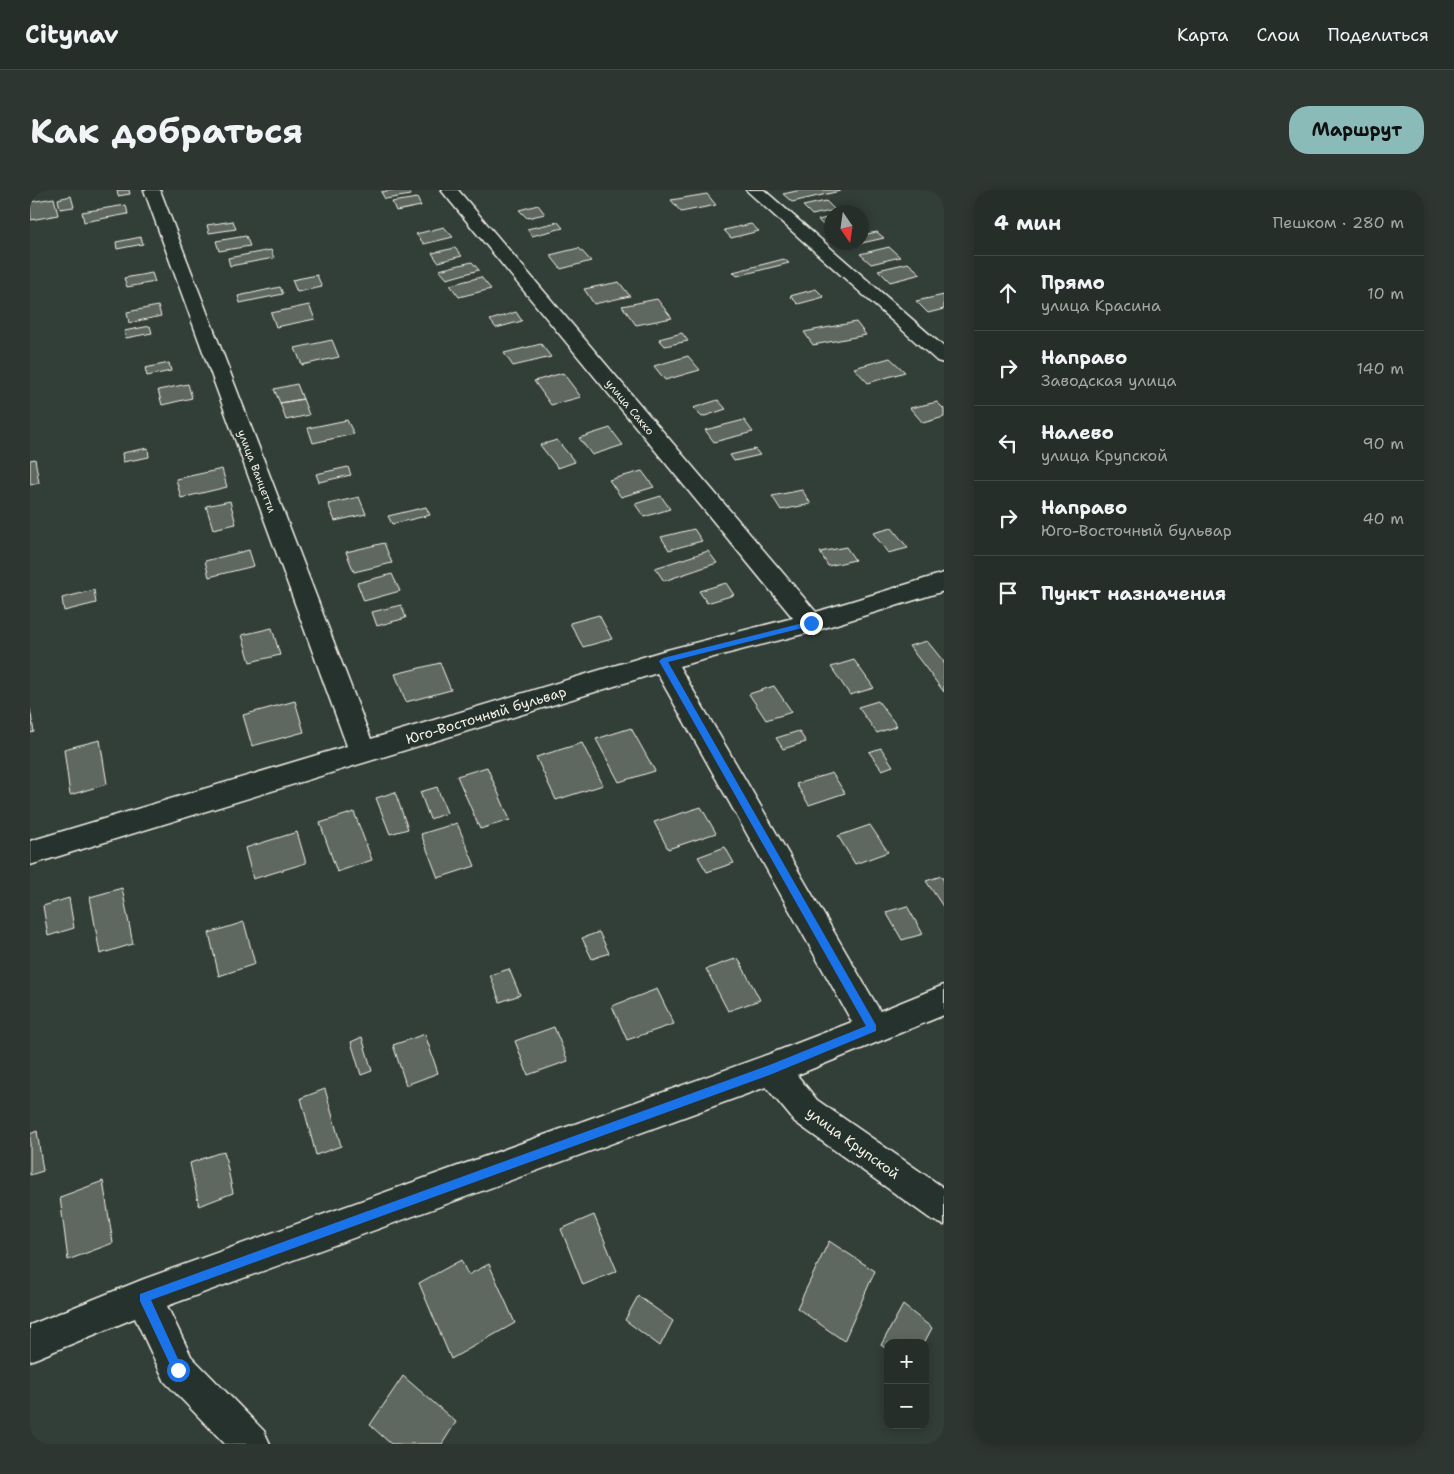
<!DOCTYPE html>
<html lang="ru">
<meta charset="utf-8">
<style>
:root{--surface:#262e2a;--page:#2e3632;--text:#f1f3f6;--muted:#a4a8a8;--line:#424a47;--accent:#8bbbb9}
body{margin:0;font-family:"Shantell Sans",sans-serif;background:var(--page);color:var(--text)}
.controls{position:absolute;right:15px;bottom:15px;display:grid;overflow:hidden;border-radius:10px;box-shadow:0 2px 12px #0003}
.controls button{width:45px;height:45px;display:grid;place-items:center;padding:0;border:0;border-bottom:1px solid var(--line);background:var(--surface);color:var(--text);font:25px sans-serif}
.compass{position:absolute;left:794px;top:15px;width:45px;height:45px;border-radius:50%;background:var(--surface);box-shadow:0 2px 12px #0003;rotate:167deg}
.stop{position:absolute;width:15px;height:15px;margin:-11px;border:4px solid #1a73e8;border-radius:50%;background:#fff}
.stop.end{background:#1a73e8;border-color:#fff;box-shadow:0 1px 5px #0008}
.list{margin:0;padding:0;list-style:none}
h2{display:flex;justify-content:space-between;align-items:center;height:65px;margin:0;padding:0 20px;font-size:21px}
h2 small{font-size:16px;font-weight:400;color:var(--muted)}
.list li{display:grid;grid-template-columns:32px 1fr auto;gap:15px;align-items:center;box-sizing:border-box;height:75px;padding:0 20px;border-top:1px solid var(--line)}
.list b{display:block;font-size:19px;white-space:nowrap}
.list p{margin:0;font-size:16px;white-space:nowrap;color:var(--muted)}
.list em{font-size:16px;font-style:normal;color:var(--muted)}
.icon{flex:none;width:28px;height:28px;fill:none;stroke:currentColor;stroke-width:2;stroke-linecap:round;stroke-linejoin:round}
.map{position:relative;flex:none;width:914px;height:1254px;overflow:hidden;border-radius:20px}
header{display:flex;align-items:center;gap:30px;box-sizing:border-box;height:70px;padding:0 25px;background:var(--surface);border-bottom:1px solid var(--line)}
header strong{font-size:24px}
nav{display:flex;gap:28px;margin-inline-start:auto;font-size:18px}
.intro{display:flex;align-items:center;justify-content:space-between;box-sizing:border-box;height:120px;padding:0 30px}
h1{margin:0;font-size:35px}
.button{padding:12px 22px;border-radius:20px;background:var(--accent);color:#111;font-size:18px;font-weight:700}
main{display:flex;gap:30px;padding:0 30px}
aside{flex:1;background:var(--surface);border-radius:20px;box-shadow:0 2px 12px #0003}
.map>svg:first-child{display:block}
.building{fill:#5f6861;stroke:#f4f1e8}
.lines{fill:none;stroke-linecap:round;stroke-linejoin:round}
.street-casing{stroke:#f4f1e8;stroke-width:3}
.street{fill:#26332d;fill-rule:evenodd}
.route{fill:#1a73e8}
.labels{text-anchor:middle;stroke-width:4;stroke-linejoin:round;paint-order:stroke}
.far-street-label{font-size:11px;fill:#f4f1e8;stroke:#26332d}
.street-label{font-size:14px;fill:#f4f1e8;stroke:#26332d}
</style>
<header>
<strong>Citynav</strong>
<nav><a>Карта</a><a>Слои</a><a>Поделиться</a></nav>
</header>
<div class="intro"><h1>Как добраться</h1><a class="button">Маршрут</a></div>
<main>
<div class="map">
<svg width="914" height="1254" viewBox="0 0 914 1254">
<rect width="100%" height="100%" fill="#323e38"/>
<filter id="ink" filterUnits="userSpaceOnUse"><feTurbulence type="fractalNoise" baseFrequency=".02" numOctaves="2"/><feDisplacementMap in="SourceGraphic" scale="10" xChannelSelector="R" yChannelSelector="G"/><feConvolveMatrix kernelMatrix="1 2 1 2 8 2 1 2 1" color-interpolation-filters="sRGB"/></filter>
<g filter="url(#ink)">
<path class="building" d="M87 0H99L100 4 88 6Z
M363 0H379L381 5 355 9 351 2Z
M771 0H809L810 1 762 12 753 4Z
M677 4 686 15 651 22 641 10Z
M41 6 44 17 30 19 28 9Z
M24 8 28 25 1 30 0 12Z
M387 8 391 16 366 21 362 12Z
M796 11 805 20 782 25 773 16Z
M96 15 98 24 54 32 52 22Z
M508 15 515 24 497 28 489 20Z
M802 27V35L794 36 788 30Z
M203 31 206 39 179 43 177 35Z
M528 32 533 38 502 46 497 39Z
M721 34 729 41 701 48 694 40Z
M414 37 423 47 394 54 386 44Z
M847 42 854 48 819 56 815 52H832V45Z
M216 46 220 56 189 61 186 51Z
M111 47 113 54 87 59 86 52Z
M859 57 870 67 841 74 830 64Z
M425 58 432 66 408 72 402 63Z
M549 58 561 71 531 79 520 65Z
M241 60 244 68 200 76 198 68Z
M754 69 759 73 707 86 703 82Z
M442 72 449 80 417 89 409 80Z
M878 73 891 84 860 92 848 80Z
M122 83 125 92 97 97 94 88Z
M287 85 292 97 267 102 262 90Z
M451 87 461 99 429 107 420 95Z
M589 92 600 106 564 114 554 99Z
M250 97 253 104 210 113 208 106Z
M786 99 794 107 768 114 760 106Z
M914 105V119L898 123 886 111Z
M627 109 642 128 606 135 592 116Z
M279 115 285 129 246 137 241 123Z
M128 116 131 126 99 133 97 122Z
M486 122 492 131 466 138 460 130Z
M826 132 836 145 783 155 774 142Z
M120 136 122 143 96 148 94 141Z
M652 143 658 151 635 156 629 149Z
M302 150 309 167 272 175 265 158Z
M511 154 521 167 483 176 474 163Z
M658 166 670 180 635 190 624 176Z
M860 168 875 182 838 193 824 178Z
M139 173 141 181 117 186 115 178Z
M533 183 551 207 521 215 504 191Z
M158 194 162 208 132 215 128 200Z
M267 194 273 209 250 213 244 199Z
M273 209 279 225 256 230 250 213Z
M688 210 696 219 672 227 663 218Z
M907 212 914 219V227L893 233 880 218Z
M317 230 324 244 283 253 278 238Z
M714 230 723 242 684 252 675 240Z
M580 238 593 255 562 265 549 248Z
M527 250 545 272 528 278 510 255Z
M118 258 119 267 93 272 92 263Z
M725 259 730 265 704 271 700 265Z
M5 269 9 293 0 295V270Z
M318 277 321 285 289 292 286 284Z
M192 279 197 297 151 308 146 289Z
M612 281 624 297 591 307 579 290Z
M772 300 781 314 751 320 742 306Z
M631 306 640 319 614 327 605 314Z
M329 307 336 324 305 331 298 314Z
M200 311 206 334 183 339 176 316Z
M396 317 400 325 362 334 358 326Z
M862 338 878 358 858 363 843 343Z
M664 339 672 351 639 360 631 347Z
M354 353 362 373 324 382 316 362Z
M816 357 825 370 798 376 790 362Z
M219 360 224 376 179 387 175 371Z
M678 361 687 373 634 391 625 378Z
M362 384 370 401 334 411 327 393Z
M696 393 704 405 677 413 669 401Z
M64 400 66 413 34 421 32 408Z
M371 415 376 428 347 436 342 422Z
M569 425 582 449 553 457 540 433Z
M242 438 250 465 220 472 212 445Z
M897 451 914 472V502L879 456Z
M824 470 844 498 820 505 801 477Z
M410 473 421 500 376 512 365 484Z
M744 496 762 522 736 530 719 504Z
M265 511 274 542 222 556 213 525Z
M848 511 867 536 847 543 828 517Z
M0 519 4 542 0 543Z
M601 538 625 581 589 592 566 549Z
M769 541 776 552 753 559 746 548Z
M70 550 77 594 40 605 34 559Z
M552 553 573 595 526 610 506 567Z
M851 558 863 576 852 580 839 562Z
M457 577 480 630 450 639 427 586Z
M802 583 815 603 779 615 766 594Z
M407 597 417 623 400 629 390 602Z
M365 602 378 639 360 644 346 608Z
M671 617 686 643 638 659 624 632Z
M324 622 342 670 307 682 290 633Z
M427 633 445 676 408 688 391 644Z
M840 635 858 662 825 674 808 646Z
M267 642 276 673 223 689 215 658Z
M695 657 704 673 677 682 668 667Z
M911 686 914 691V718L896 691Z
M92 698 103 754 70 764 60 707Z
M39 708 44 738 18 746 13 716Z
M877 716 893 744 872 750 856 722Z
M214 732 225 774 189 786 179 743Z
M569 742 579 763 562 769 552 748Z
M708 768 730 810 698 821 676 779Z
M479 779 490 805 470 812 460 785Z
M627 799 644 834 597 850 582 816Z
M524 837 538 871 498 885 485 851Z
M395 844 408 883 376 895 363 855Z
M332 847 342 881 331 885 321 852Z
M295 899 311 956 286 965 271 908Z
M7 941 13 981 0 985V944Z
M194 961 203 1003 169 1016 160 973Z
M73 991 83 1053 38 1070 30 1007Z
M564 1025 587 1081 553 1095 531 1039Z
M799 1051 845 1081 814 1151 767 1118Z
M431 1070 438 1085 459 1074 485 1133 421 1169 389 1093Z
M608 1106 643 1131 630 1156 595 1130Z
M873 1115 902 1138 894 1153H858V1160L851 1155Z
M373 1186 426 1232 412 1254H361L340 1235Z"/>
<g class="lines">
<g class="street-casing">
<path id="street" d="M114 0H130L341 549 633 461 763 428 411 0H428L786 422 914 383V401L781 442 649 476 850 821 914 795V825L767 885 787 910 914 998V1035L902 1030 765 932 736 897 137 1116 161 1166 234 1241 240 1254H195L135 1192 105 1128 0 1171V1135L114 1089 742 863 822 832 627 483 0 675V651L317 556Z
M716 0H734L914 157V173L907 171Z"/>
</g>
<use href="#street" class="street"/>
</g>
</g>
<path class="route" d="M781 431 785 433 784 435 638 472 846 835V841L742 884 121 1110 153 1180 148 1185 144 1183 110 1111V1104L742 874 836 836 629 471 633 468Z"/>
<g class="labels">
<g class="far-street-label">
<text transform="translate(600 217) rotate(50)" y="4">улица Сакко</text>
<text transform="translate(227 281) rotate(69)" y="4">улица Ванцетти</text>
</g>
<g class="street-label">
<text transform="translate(456 525) rotate(-17)" y="5">Юго-Восточный бульвар</text>
<text transform="translate(823 953) rotate(36)" y="5">улица Крупской</text>
</g>
</g>
</svg>
<div class="controls">
<button>+</button>
<button>−</button>
</div>
<svg class="compass" viewBox="-18 -18 36 36"><path d="M0-13l5 13h-10z" fill="#e53935"/><path d="M0 13l5-13h-10z" fill="#a4a8a8"/></svg>
<div class="stop" style="left:148px;top:1180px"></div>
<div class="stop end" style="left:781px;top:433px"></div>
</div>
<aside>
<h2>4 мин<small>Пешком · 280 m</small></h2>
<ul class="list">
<li><svg class="icon" aria-label="ahead" viewBox="0 0 24 24"><path d="M12 20V5M6 11l6-6 6 6"/></svg><div><b>Прямо</b><p>улица Красина</p></div><em>10 m</em></li>
<li><svg class="icon" aria-label="right" viewBox="0 0 24 24"><path d="M7 20v-9h11M14 6l5 5-5 5"/></svg><div><b>Направо</b><p>Заводская улица</p></div><em>140 m</em></li>
<li><svg class="icon" aria-label="left" viewBox="0 0 24 24"><path d="M17 20v-9H6M10 6l-5 5 5 5"/></svg><div><b>Налево</b><p>улица Крупской</p></div><em>90 m</em></li>
<li><svg class="icon" aria-label="right" viewBox="0 0 24 24"><path d="M7 20v-9h11M14 6l5 5-5 5"/></svg><div><b>Направо</b><p>Юго-Восточный бульвар</p></div><em>40 m</em></li>
<li><svg class="icon" aria-label="arrive" viewBox="0 0 24 24"><path d="M6 21V4h12l-3 4 3 4H6"/></svg><div><b>Пункт назначения</b></div></li>
</ul>
</aside>
</main>
